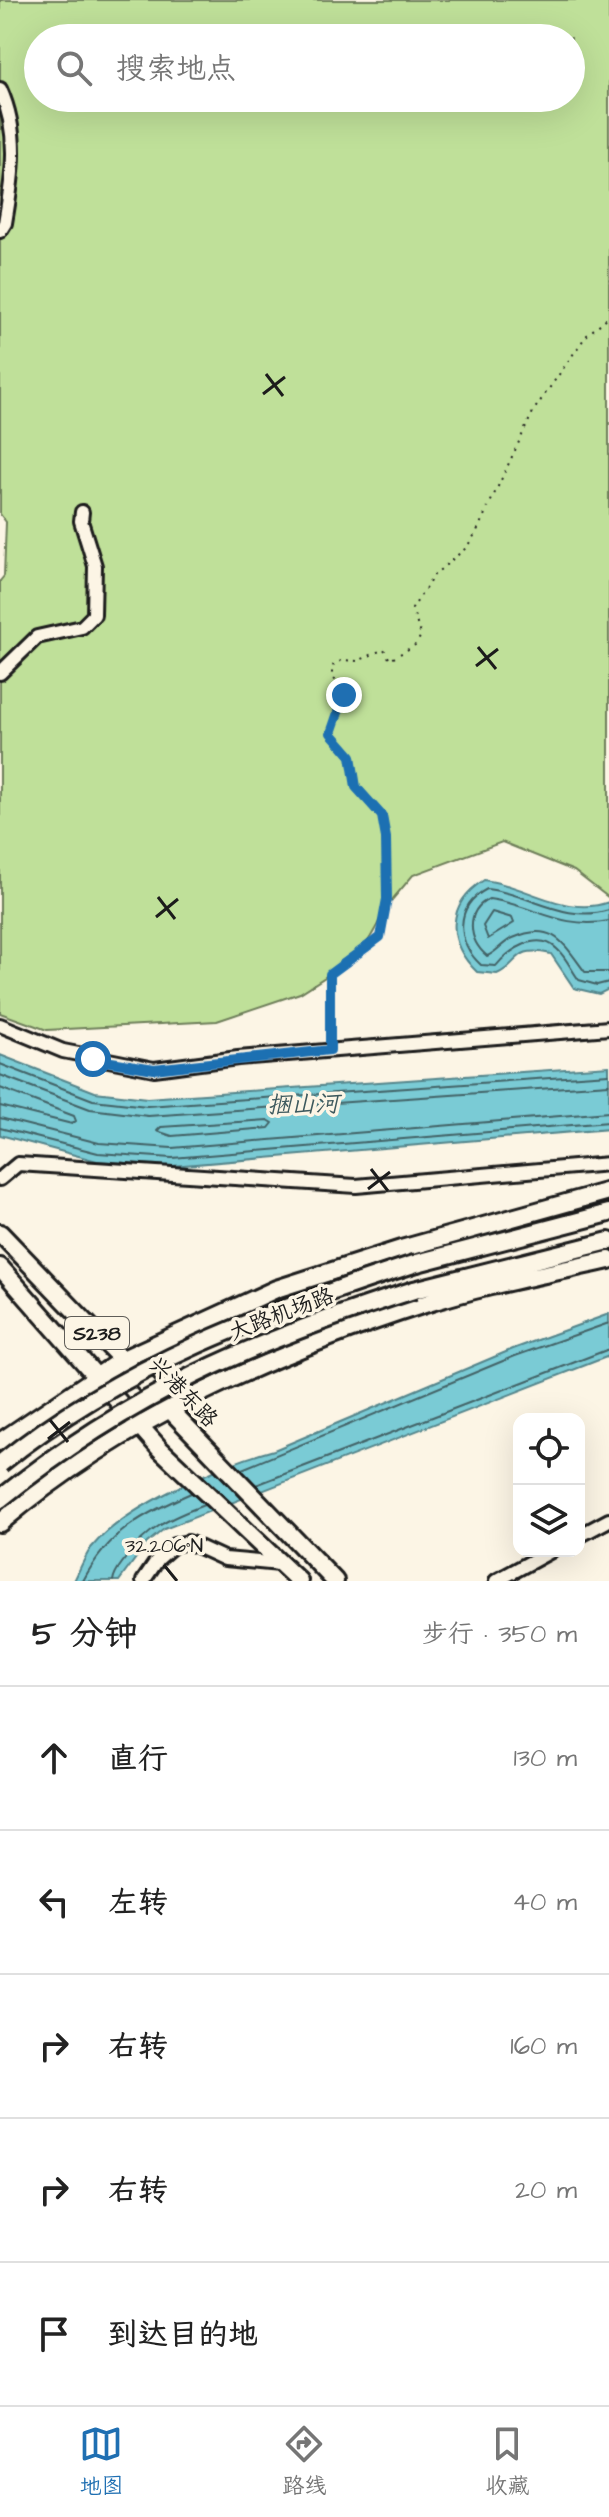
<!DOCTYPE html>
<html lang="zh">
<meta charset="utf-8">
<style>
:root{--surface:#fff;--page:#f6f6f6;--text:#222;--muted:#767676;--line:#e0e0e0;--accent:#1f6fb2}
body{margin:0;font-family:"Architects Daughter","LXGW WenKai TC",sans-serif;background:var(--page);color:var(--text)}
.controls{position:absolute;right:24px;bottom:24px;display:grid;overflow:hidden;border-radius:16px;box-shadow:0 8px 32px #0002}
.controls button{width:72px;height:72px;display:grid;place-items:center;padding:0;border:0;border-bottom:2px solid var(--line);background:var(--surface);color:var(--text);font:40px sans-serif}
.stop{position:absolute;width:24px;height:24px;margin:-18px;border:6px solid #1f6fb2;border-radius:50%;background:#fff}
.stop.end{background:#1f6fb2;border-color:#fff;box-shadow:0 2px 8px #0008}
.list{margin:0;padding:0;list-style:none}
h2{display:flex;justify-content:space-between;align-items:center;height:104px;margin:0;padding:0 32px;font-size:34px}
h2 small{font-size:26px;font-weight:400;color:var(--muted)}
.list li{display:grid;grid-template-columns:52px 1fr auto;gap:24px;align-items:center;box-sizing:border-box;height:144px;padding:0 32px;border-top:2px solid var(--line)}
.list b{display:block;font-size:30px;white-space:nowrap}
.list em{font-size:26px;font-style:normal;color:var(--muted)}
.icon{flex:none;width:44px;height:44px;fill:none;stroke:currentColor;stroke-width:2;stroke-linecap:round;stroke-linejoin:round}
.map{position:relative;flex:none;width:609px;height:1581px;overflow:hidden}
.search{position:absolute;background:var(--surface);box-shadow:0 8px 32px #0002;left:24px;right:24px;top:24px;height:88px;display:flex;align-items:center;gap:20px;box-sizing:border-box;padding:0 28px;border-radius:44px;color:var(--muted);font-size:30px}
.sheet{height:824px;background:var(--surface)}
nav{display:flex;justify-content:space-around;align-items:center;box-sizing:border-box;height:112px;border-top:2px solid var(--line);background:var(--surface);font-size:22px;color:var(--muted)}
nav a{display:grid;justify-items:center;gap:4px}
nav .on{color:var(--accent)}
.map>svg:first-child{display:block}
.green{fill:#bfe099;stroke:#6e7e5a;stroke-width:2;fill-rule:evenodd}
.water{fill:#7acbd5;stroke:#54858b;stroke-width:2}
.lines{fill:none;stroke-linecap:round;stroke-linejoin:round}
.shore{stroke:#426266;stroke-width:2}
.minor-casing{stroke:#1c1c1c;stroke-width:18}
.major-casing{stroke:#1c1c1c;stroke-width:22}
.path{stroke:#1c1c1c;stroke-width:2;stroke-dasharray:2 6;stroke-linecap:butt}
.minor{stroke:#fcf5e5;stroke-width:12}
.major{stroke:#fcf5e5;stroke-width:16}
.major-bridge-casing{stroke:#1c1c1c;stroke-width:22;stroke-linecap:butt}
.major-bridge{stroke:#fcf5e5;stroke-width:16}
.route{stroke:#1f6fb2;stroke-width:10}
.ticks{fill:none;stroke:#1c1c1c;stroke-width:3}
.labels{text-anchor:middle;stroke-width:7;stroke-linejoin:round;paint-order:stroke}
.shield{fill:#fcf5e5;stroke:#5f5d58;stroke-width:2}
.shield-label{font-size:20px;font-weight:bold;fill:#1c1c1c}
.street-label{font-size:22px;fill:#1c1c1c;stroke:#fcf5e5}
.water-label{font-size:24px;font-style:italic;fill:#3d595d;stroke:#fcf5e5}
.ticks-label{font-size:20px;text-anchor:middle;fill:#1c1c1c;stroke:#fcf5e5;stroke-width:7;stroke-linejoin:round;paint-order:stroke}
</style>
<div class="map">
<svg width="609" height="1581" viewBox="0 0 609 1581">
<rect width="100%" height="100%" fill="#fcf5e5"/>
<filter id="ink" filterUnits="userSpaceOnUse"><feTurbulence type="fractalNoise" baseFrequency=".0125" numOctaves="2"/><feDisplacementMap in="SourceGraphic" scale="16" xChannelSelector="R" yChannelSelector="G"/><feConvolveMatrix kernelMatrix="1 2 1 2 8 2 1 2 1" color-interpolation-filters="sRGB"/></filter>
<g filter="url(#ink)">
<path class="green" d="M0 0H609V898L574 871 502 842 413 875 391 901 361 954 300 993 217 1021 47 1030 0 1013V581L4 576 6 522 0 514ZM38 38H571V98H38Z"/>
<path class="water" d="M484 880C526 885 566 918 609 902V989L599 994 574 988 551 954C513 944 520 965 497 974L477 972C446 942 446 904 484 880Z
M0 1055 95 1092 147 1098 609 1066V1129L172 1166 97 1161 0 1135Z
M609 1314V1356L164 1529 147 1543 119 1581H74C79 1571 84 1558 91 1548 125 1506 222 1464 274 1450L513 1349Z"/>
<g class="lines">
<path class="shore" d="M609 910C564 924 529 893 487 889 454 906 456 942 481 965L496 966C508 951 537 930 557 949 566 957 572 971 579 980L597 985 609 982
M492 912 512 918 514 923 488 939 483 926Z
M609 921C560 930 534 905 489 899 465 911 468 940 487 956 496 953 503 942 513 938 553 920 564 944 585 972H609
M0 1064 93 1100 147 1106 609 1074
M0 1075 90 1109 148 1116 609 1084
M0 1088 74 1116 76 1121 72 1124 0 1106
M0 1118 99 1143 172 1148 609 1112
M268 1120 273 1123 269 1128 172 1136 157 1131 161 1127Z
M0 1128 98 1153 172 1158 609 1122
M242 1469 515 1356 609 1323
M256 1485 609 1349
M83 1581C109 1531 142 1515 191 1493
M113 1581C114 1572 120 1566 125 1559 147 1528 170 1518 204 1505"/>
<g class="minor-casing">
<path id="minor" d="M0 89C20 133 13 176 5 223L0 231
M0 673 37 637 82 627 94 615 95 566 81 521 82 512
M0 1025 63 1051 154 1069 238 1058 609 1028
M0 1179 18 1164 356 1186 609 1164
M579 1536 609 1520
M143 1581 158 1559 174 1545 188 1542 225 1559 280 1564
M496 1581 551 1551"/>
</g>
<g class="major-casing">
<path id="major" d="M0 1233 335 1581
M417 1263 609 1213
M0 1267 160 1449 299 1581
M414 1290 609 1241
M0 1442 123 1359 276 1289 401 1249 609 1191
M0 1523C124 1418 273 1353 425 1304 485 1285 548 1274 609 1260"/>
</g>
<path class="path" d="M329 1040 330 974 380 937 387 899 386 838 382 816 356 787 351 756 331 733 344 695 332 675V666L343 660 358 661 384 649 390 660 415 645 421 636 412 609 434 575 466 548 476 533 534 410 586 336 609 316"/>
<use href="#minor" class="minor"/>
<use href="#major" class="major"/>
<g class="major-bridge-casing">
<path id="major-bridge" d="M0 1464C123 1364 268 1311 417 1263
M0 1499C132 1392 255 1341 414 1290"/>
</g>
<use href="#major-bridge" class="major-bridge"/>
</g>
</g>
<g class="lines" filter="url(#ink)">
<path class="route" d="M93 1059 154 1069 330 1050V974L380 937 387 899 386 838 382 816 356 787 351 756 331 733 344 695"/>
</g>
<path class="ticks" d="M266 374 283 396M263 394 285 377M478 647 496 669M476 666 498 649M158 897 175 919M156 917 178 899M371 1169 388 1191M368 1189 390 1172M50 1420 68 1442M48 1439 70 1422M164 1565 177 1581"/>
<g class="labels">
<rect class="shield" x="65" y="1317" width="64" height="32" rx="6"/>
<g class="shield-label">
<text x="97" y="1340">S238</text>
</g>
<g class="street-label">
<text transform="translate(281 1313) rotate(-21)" y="8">大路机场路</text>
<text transform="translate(184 1391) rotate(46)" y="8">兴港东路</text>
</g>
<g class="water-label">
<text transform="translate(303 1104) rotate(-1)" y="8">捆山河</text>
</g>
</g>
<g class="ticks-label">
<text x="164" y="1552">32.206°N</text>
</g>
</svg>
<div class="controls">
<button><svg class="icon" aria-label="locate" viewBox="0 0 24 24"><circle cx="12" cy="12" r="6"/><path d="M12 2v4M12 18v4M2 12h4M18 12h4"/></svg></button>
<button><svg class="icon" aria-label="layers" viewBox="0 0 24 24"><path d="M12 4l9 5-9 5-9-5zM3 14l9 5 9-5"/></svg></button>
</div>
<div class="stop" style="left:93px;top:1059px"></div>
<div class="stop end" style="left:344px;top:695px"></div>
<div class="search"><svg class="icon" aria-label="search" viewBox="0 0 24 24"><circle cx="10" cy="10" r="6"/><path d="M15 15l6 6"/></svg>搜索地点</div>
</div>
<section class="sheet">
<h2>5 分钟<small>步行 · 350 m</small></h2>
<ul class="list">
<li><svg class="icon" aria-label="ahead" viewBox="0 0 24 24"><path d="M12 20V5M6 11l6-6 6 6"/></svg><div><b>直行</b></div><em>130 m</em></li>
<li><svg class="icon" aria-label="left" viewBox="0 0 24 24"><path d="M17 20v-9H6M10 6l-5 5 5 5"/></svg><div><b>左转</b></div><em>40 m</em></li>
<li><svg class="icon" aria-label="right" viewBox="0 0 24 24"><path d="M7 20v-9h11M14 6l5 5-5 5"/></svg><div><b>右转</b></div><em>160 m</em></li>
<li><svg class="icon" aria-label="right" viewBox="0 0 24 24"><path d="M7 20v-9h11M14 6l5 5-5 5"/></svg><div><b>右转</b></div><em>20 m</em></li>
<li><svg class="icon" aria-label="arrive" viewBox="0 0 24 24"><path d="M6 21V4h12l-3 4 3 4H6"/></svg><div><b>到达目的地</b></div></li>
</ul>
</section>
<nav>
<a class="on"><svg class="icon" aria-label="map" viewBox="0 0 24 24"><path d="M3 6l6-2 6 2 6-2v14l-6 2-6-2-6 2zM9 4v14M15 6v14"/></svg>地图</a>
<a><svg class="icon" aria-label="directions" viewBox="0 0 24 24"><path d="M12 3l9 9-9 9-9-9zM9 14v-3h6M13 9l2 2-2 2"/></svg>路线</a>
<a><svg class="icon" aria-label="saved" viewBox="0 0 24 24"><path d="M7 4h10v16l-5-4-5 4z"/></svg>收藏</a>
</nav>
